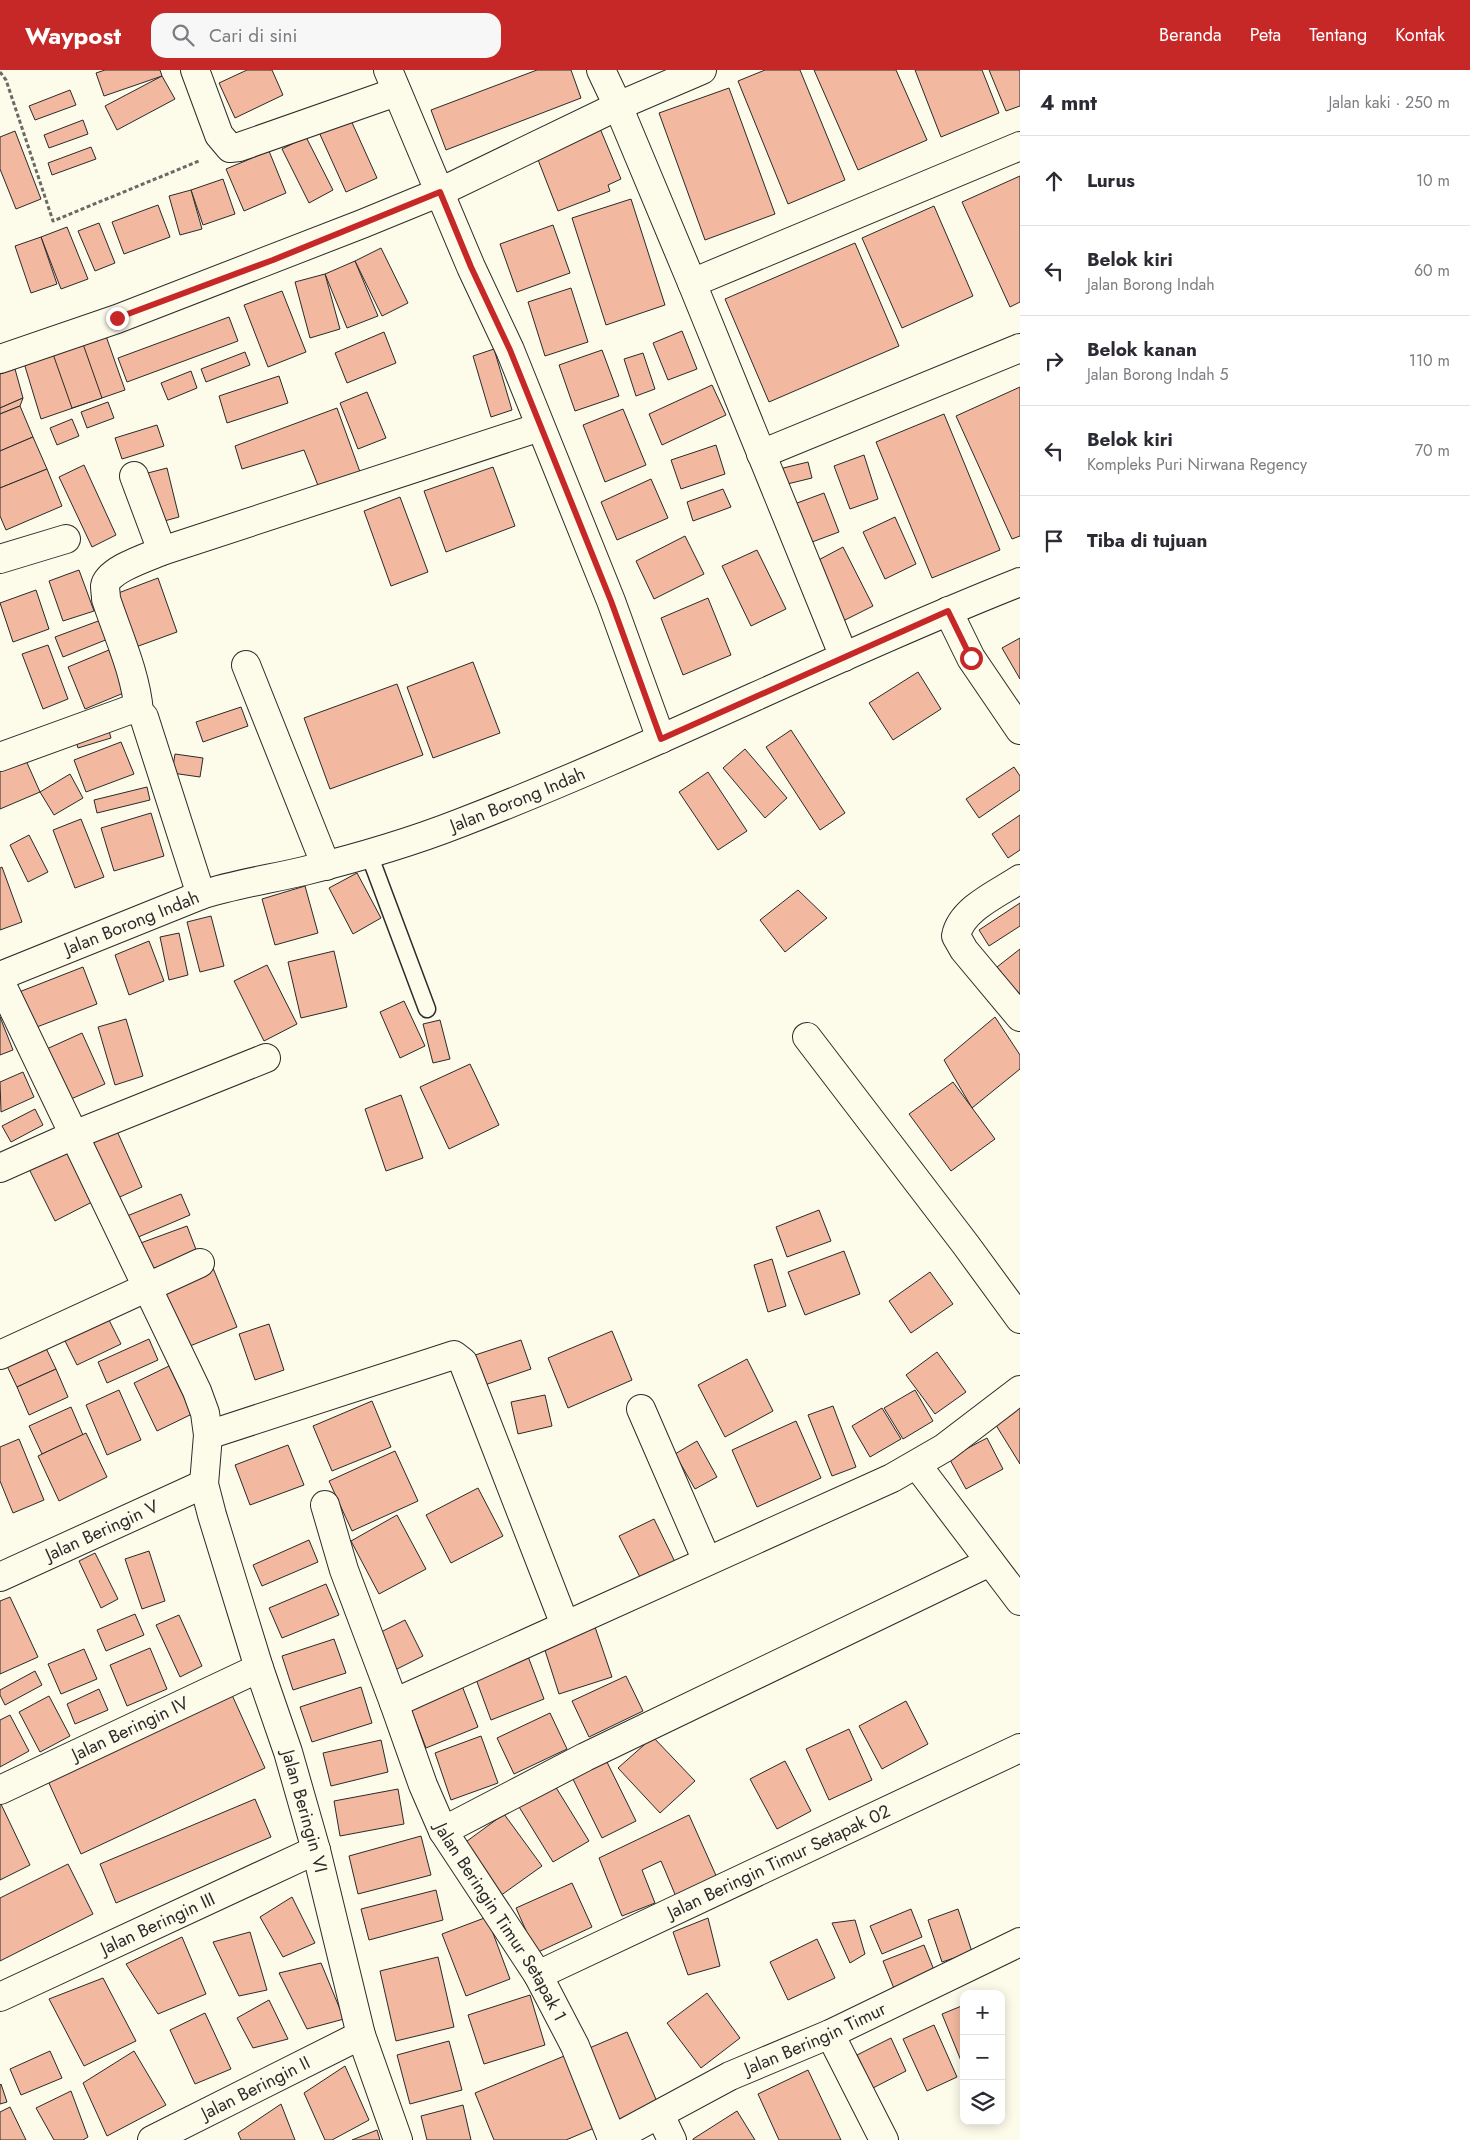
<!DOCTYPE html>
<html lang="id">
<meta charset="utf-8">
<style>
body{margin:0;font-family:Jost,sans-serif;background:#f7f7f7;color:#2b2b33}
.controls{position:absolute;right:15px;bottom:15px;display:grid;overflow:hidden;border-radius:10px;box-shadow:0 2px 12px #0003}
.controls button{width:45px;height:45px;display:grid;place-items:center;padding:0;border:0;border-bottom:1px solid #e1e1e2;background:#fff;color:#2b2b33;font:25px sans-serif}
.stop{position:absolute;width:15px;height:15px;margin:-11px;border:4px solid #c62828;border-radius:50%;background:#fff}
.stop.end{background:#c62828;border-color:#fff;box-shadow:0 1px 5px #0008}
.list{margin:0;padding:0;list-style:none}
h2{display:flex;justify-content:space-between;align-items:center;height:65px;margin:0;padding:0 20px;font-size:21px}
h2 small{font-size:16px;font-weight:400;color:#7c7c81}
.list li{display:grid;grid-template-columns:32px 1fr auto;gap:15px;align-items:center;box-sizing:border-box;height:90px;padding:0 20px;border-top:1px solid #e1e1e2}
.list b{display:block;font-size:19px;white-space:nowrap}
.list p{margin:0;font-size:16px;white-space:nowrap;color:#7c7c81}
.list em{font-size:16px;font-style:normal;color:#7c7c81}
.icon{flex:none;width:28px;height:28px;fill:none;stroke:currentColor;stroke-width:2;stroke-linecap:round;stroke-linejoin:round}
.map{position:relative;flex:none;width:1020px;height:2070px;overflow:hidden}
header{display:flex;align-items:center;gap:30px;box-sizing:border-box;height:70px;padding:0 25px;background:#c62828;color:#fff}
header strong{font-size:24px}
nav{display:flex;gap:28px;margin-inline-start:auto;font-size:18px}
.search{width:350px;height:45px;background:#f7f7f7;display:flex;align-items:center;gap:12px;box-sizing:border-box;padding:0 18px;border-radius:15px;color:#7c7c81;font-size:19px}
main{display:flex}
aside{flex:1;background:#fff}
.map>svg:first-child{display:block}
.building{fill:#f2b8a0;stroke:#2b2b2b}
.lines{fill:none;stroke-linecap:round;stroke-linejoin:round}
.lane-casing{stroke:#2b2b2b;stroke-width:19}
.street-casing{stroke:#2b2b2b;stroke-width:30}
.path{stroke:#6a6964;stroke-width:3;stroke-dasharray:4 2.5;stroke-linecap:butt}
.lane{stroke:#fdfbea;stroke-width:16}
.street{stroke:#fdfbea;stroke-width:28}
.route{stroke:#c62828;stroke-width:6}
.labels{text-anchor:middle;dominant-baseline:central;stroke-width:4;stroke-linejoin:round;paint-order:stroke}
.street-label{font-size:18px;fill:#2b2b2b;stroke:#fdfbea}
</style>
<header>
<strong>Waypost</strong>
<div class="search"><svg class="icon" aria-label="search" viewBox="0 0 24 24"><circle cx="10" cy="10" r="6"/><path d="M15 15l6 6"/></svg>Cari di sini</div>
<nav><a>Beranda</a><a>Peta</a><a>Tentang</a><a>Kontak</a></nav>
</header>
<main>
<div class="map">
<svg width="1020" height="2070" viewBox="0 0 1020 2070">
<rect width="100%" height="100%" fill="#fdfbea"/>
<!-- building -->
<g class="building">
<path d="M105 0H160L162 6 104 26 96 3Z"/>
<path d="M247 0H272L283 25 235 48 219 13Z"/>
<path d="M537 0H571L581 28 446 80 431 40Z"/>
<path d="M765 0H800L845 110 788 134 738 11Z"/>
<path d="M814 0H896L927 70 858 100Z"/>
<path d="M915 0H982L999 43 941 67Z"/>
<path d="M989 0H1020V36L1006 41Z"/>
<path d="M162 6 175 29 117 60 105 36Z"/>
<path d="M729 18 775 144 705 170 659 43Z"/>
<path d="M70 20 76 35 35 50 29 36Z"/>
<path d="M349 46 377 108 346 122 318 60Z"/>
<path d="M83 50 88 64 49 78 44 65Z"/>
<path d="M599 56 621 109 608 115 610 121 558 141 535 82Z"/>
<path d="M15 61 41 129 16 139 0 99V67Z"/>
<path d="M306 67 333 120 309 133 282 79Z"/>
<path d="M91 77 96 89 52 105 48 93Z"/>
<path d="M269 81 286 123 244 141 226 99Z"/>
<path d="M1020 106V232L1010 237 962 132Z"/>
<path d="M223 109 235 144 203 155 191 120Z"/>
<path d="M191 120 202 159 180 165 169 126Z"/>
<path d="M631 129 665 235 606 255 572 148Z"/>
<path d="M158 135 170 167 124 184 112 152Z"/>
<path d="M934 136 973 226 902 258 862 168Z"/>
<path d="M99 153 115 193 95 201 78 161Z"/>
<path d="M553 155 570 203 517 222 500 174Z"/>
<path d="M67 157 88 209 61 219 41 167Z"/>
<path d="M41 167 57 214 31 223 15 176Z"/>
<path d="M855 173 899 276 769 332 725 229Z"/>
<path d="M381 178 408 233 382 246 355 191Z"/>
<path d="M355 191 378 246 347 258 325 204Z"/>
<path d="M325 204 340 259 310 268 295 212Z"/>
<path d="M571 218 588 272 545 286 528 232Z"/>
<path d="M282 221 306 282 268 297 244 235Z"/>
<path d="M229 247 238 271 127 312 118 288Z"/>
<path d="M682 261 697 299 668 310 653 273Z"/>
<path d="M384 262 396 293 347 313 335 283Z"/>
<path d="M106 266 125 320 41 349 24 293Z"/>
<path d="M83 274 102 328 72 338 53 284Z"/>
<path d="M494 279 512 340 491 347 473 286Z"/>
<path d="M602 280 619 326 575 341 559 295Z"/>
<path d="M245 282 250 295 206 312 201 299Z"/>
<path d="M643 283 655 319 636 326 624 289Z"/>
<path d="M15 299 23 328 0 338V304Z"/>
<path d="M191 301 197 318 168 330 161 313Z"/>
<path d="M279 306 288 333 227 353 219 326Z"/>
<path d="M712 315 726 345 662 375 649 344Z"/>
<path d="M1020 317V466L1012 469 956 346Z"/>
<path d="M367 322 386 368 358 379 340 333Z"/>
<path d="M23 328 20 336 0 344V338Z"/>
<path d="M108 332 114 348 87 358 81 342Z"/>
<path d="M20 336 33 367 0 381V344Z"/>
<path d="M337 338 360 402 319 418 304 380 242 399 235 376Z"/>
<path d="M623 339 646 395 605 412 583 355Z"/>
<path d="M944 344 1000 480 932 508 876 372Z"/>
<path d="M72 349 79 366 57 375 50 358Z"/>
<path d="M157 355 164 376 122 389 115 368Z"/>
<path d="M33 367 47 399 0 418V381Z"/>
<path d="M716 375 725 404 681 419 671 390Z"/>
<path d="M864 385 878 429 850 439 834 396Z"/>
<path d="M808 392 812 408 779 416 775 400Z"/>
<path d="M84 395 116 465 92 477 59 407Z"/>
<path d="M493 397 515 456 446 482 424 421Z"/>
<path d="M167 398 179 447 157 453 144 404Z"/>
<path d="M47 399 62 436 6 460 0 446V418Z"/>
<path d="M651 409 668 448 617 470 601 432Z"/>
<path d="M723 419 731 437 693 451 687 432Z"/>
<path d="M824 423 839 462 804 475 789 436Z"/>
<path d="M400 427 428 502 391 516 364 441Z"/>
<path d="M895 447 916 494 885 509 863 462Z"/>
<path d="M685 466 704 504 654 529 636 491Z"/>
<path d="M843 477 873 536 841 552 811 494Z"/>
<path d="M757 480 786 539 751 556 722 496Z"/>
<path d="M79 500 94 541 63 551 49 511Z"/>
<path d="M158 508 177 562 133 578 113 525Z"/>
<path d="M36 520 49 559 13 572 0 533Z"/>
<path d="M708 528 731 585 683 605 661 548Z"/>
<path d="M101 550 108 569 63 587 55 567Z"/>
<path d="M1020 568V609L1002 578Z"/>
<path d="M48 575 68 629 43 639 22 584Z"/>
<path d="M109 580 126 622 85 639 68 597Z"/>
<path d="M473 592 500 663 433 688 407 617Z"/>
<path d="M918 602 941 639 893 670 869 633Z"/>
<path d="M397 614 423 685 330 719 304 648Z"/>
<path d="M241 637 248 656 203 672 196 652Z"/>
<path d="M107 654 111 668 78 678 74 665Z"/>
<path d="M791 660 845 743 820 760 766 677Z"/>
<path d="M121 672 134 704 86 722 74 690Z"/>
<path d="M745 679 787 728 765 748 723 698Z"/>
<path d="M175 684 203 688 200 707 172 703Z"/>
<path d="M24 686 40 722 0 739V697Z"/>
<path d="M1014 697 1020 706V720L979 748 966 729Z"/>
<path d="M708 702 747 761 718 780 679 722Z"/>
<path d="M70 704 83 728 54 745 40 722Z"/>
<path d="M147 717 150 730 97 743 94 730Z"/>
<path d="M151 743 164 786 114 801 101 758Z"/>
<path d="M1020 745V780L1008 788 992 764Z"/>
<path d="M81 749 104 807 75 818 53 760Z"/>
<path d="M29 765 48 802 28 812 10 775Z"/>
<path d="M2 797 22 852 0 860V798Z"/>
<path d="M357 803 381 848 353 864 329 818Z"/>
<path d="M305 816 318 863 275 875 262 829Z"/>
<path d="M798 820 827 848 785 882 760 850Z"/>
<path d="M1020 833V856L989 876 979 860Z"/>
<path d="M211 846 224 896 200 902 187 852Z"/>
<path d="M179 863 188 905 169 910 160 867Z"/>
<path d="M149 871 164 911 129 925 115 885Z"/>
<path d="M1020 879V926L997 897Z"/>
<path d="M334 881 347 937 301 948 288 892Z"/>
<path d="M267 895 297 954 264 971 234 911Z"/>
<path d="M83 897 97 934 29 960 14 924Z"/>
<path d="M404 931 425 976 400 988 380 942Z"/>
<path d="M0 947 13 980 0 985Z"/>
<path d="M995 947 1020 985V999L972 1038 944 990Z"/>
<path d="M126 949 143 1006 115 1015 98 957Z"/>
<path d="M440 950 450 989 433 993 423 954Z"/>
<path d="M82 963 105 1014 62 1033 40 982Z"/>
<path d="M470 994 499 1055 449 1079 420 1017Z"/>
<path d="M23 1002 34 1027 1 1042 0 1012Z"/>
<path d="M953 1012 995 1069 951 1101 909 1044Z"/>
<path d="M401 1025 423 1088 386 1101 365 1039Z"/>
<path d="M35 1039 43 1055 11 1072 2 1056Z"/>
<path d="M117 1061 142 1117 113 1130 88 1073Z"/>
<path d="M64 1073 94 1131 55 1151 26 1093Z"/>
<path d="M181 1124 190 1145 136 1168 127 1146Z"/>
<path d="M819 1140 831 1171 787 1187 776 1157Z"/>
<path d="M187 1156 197 1182 147 1201 138 1174Z"/>
<path d="M844 1181 860 1224 805 1245 788 1202Z"/>
<path d="M772 1189 786 1236 768 1242 754 1195Z"/>
<path d="M213 1198 237 1257 185 1278 161 1219Z"/>
<path d="M930 1202 953 1234 911 1263 889 1231Z"/>
<path d="M105 1242 121 1274 77 1295 61 1263Z"/>
<path d="M269 1254 284 1300 255 1310 239 1264Z"/>
<path d="M612 1261 632 1310 568 1338 548 1288Z"/>
<path d="M149 1269 158 1290 107 1313 98 1292Z"/>
<path d="M521 1270 531 1299 476 1318 466 1288Z"/>
<path d="M45 1276 56 1299 17 1317 6 1294Z"/>
<path d="M937 1282 966 1322 935 1344 906 1305Z"/>
<path d="M747 1289 773 1341 725 1367 698 1315Z"/>
<path d="M169 1296 192 1344 157 1361 134 1313Z"/>
<path d="M56 1299 68 1327 29 1345 17 1317Z"/>
<path d="M119 1320 141 1370 107 1385 86 1335Z"/>
<path d="M915 1320 933 1351 903 1369 884 1338Z"/>
<path d="M545 1325 552 1356 518 1364 511 1332Z"/>
<path d="M372 1331 391 1377 332 1401 313 1356Z"/>
<path d="M1020 1335V1394L994 1352Z"/>
<path d="M833 1336 856 1397 832 1406 808 1345Z"/>
<path d="M71 1337 83 1365 42 1384 29 1356Z"/>
<path d="M882 1338 901 1369 870 1387 852 1356Z"/>
<path d="M796 1351 821 1408 757 1437 732 1380Z"/>
<path d="M86 1363 107 1407 59 1431 38 1386Z"/>
<path d="M987 1368 1003 1399 966 1419 949 1388Z"/>
<path d="M19 1369 44 1430 13 1443 0 1411V1377Z"/>
<path d="M697 1371 717 1407 695 1419 675 1384Z"/>
<path d="M288 1375 304 1415 250 1435 235 1395Z"/>
<path d="M395 1381 418 1431 352 1461 329 1411Z"/>
<path d="M478 1418 503 1466 451 1493 426 1445Z"/>
<path d="M397 1445 426 1499 379 1524 351 1471Z"/>
<path d="M654 1449 676 1494 642 1511 619 1466Z"/>
<path d="M309 1470 318 1492 262 1516 253 1495Z"/>
<path d="M149 1481 165 1531 142 1539 125 1489Z"/>
<path d="M95 1483 118 1529 101 1538 79 1491Z"/>
<path d="M326 1514 339 1545 282 1568 269 1538Z"/>
<path d="M10 1527 38 1587 0 1604V1531Z"/>
<path d="M135 1544 144 1565 106 1581 97 1560Z"/>
<path d="M179 1545 202 1596 180 1607 156 1555Z"/>
<path d="M405 1550 423 1586 395 1600 377 1564Z"/>
<path d="M594 1554 612 1607 559 1624 542 1571Z"/>
<path d="M334 1569 346 1603 293 1620 282 1586Z"/>
<path d="M150 1578 167 1619 127 1636 110 1595Z"/>
<path d="M84 1579 97 1609 61 1624 48 1594Z"/>
<path d="M526 1581 544 1629 491 1650 473 1601Z"/>
<path d="M35 1601 42 1615 5 1635 0 1625V1620Z"/>
<path d="M626 1606 643 1641 589 1667 572 1631Z"/>
<path d="M459 1608 478 1657 426 1678 407 1629Z"/>
<path d="M361 1617 372 1653 312 1672 300 1637Z"/>
<path d="M99 1619 108 1640 75 1654 67 1634Z"/>
<path d="M232 1625 265 1698 81 1784 48 1711Z"/>
<path d="M49 1626 70 1666 40 1682 19 1642Z"/>
<path d="M906 1631 928 1674 882 1699 859 1656Z"/>
<path d="M550 1643 567 1679 514 1704 497 1668Z"/>
<path d="M10 1645 29 1681 0 1697V1650Z"/>
<path d="M849 1659 872 1710 829 1730 806 1679Z"/>
<path d="M481 1666 498 1713 451 1730 435 1683Z"/>
<path d="M653 1667 695 1711 660 1743 618 1698Z"/>
<path d="M381 1670 388 1702 331 1716 323 1683Z"/>
<path d="M605 1688 636 1751 602 1768 571 1705Z"/>
<path d="M785 1691 811 1741 777 1759 750 1709Z"/>
<path d="M552 1711 589 1771 553 1792 516 1732Z"/>
<path d="M398 1719 404 1754 340 1766 334 1731Z"/>
<path d="M255 1729 271 1767 116 1833 100 1794Z"/>
<path d="M0 1732 30 1795 0 1810Z"/>
<path d="M504 1744 542 1796 500 1826 463 1774Z"/>
<path d="M689 1745 718 1810 677 1829 661 1791 642 1800 655 1833 622 1846 599 1788Z"/>
<path d="M421 1766 431 1805 358 1824 349 1786Z"/>
<path d="M68 1794 93 1844 0 1891V1828Z"/>
<path d="M572 1813 592 1857 536 1883 516 1838Z"/>
<path d="M436 1820 443 1850 369 1870 361 1839Z"/>
<path d="M292 1827 315 1873 283 1887 260 1847Z"/>
<path d="M911 1839 922 1867 882 1884 870 1856Z"/>
<path d="M958 1839 972 1882 942 1892 928 1850Z"/>
<path d="M487 1847 510 1909 466 1926 442 1864Z"/>
<path d="M708 1848 720 1896 688 1905 673 1862Z"/>
<path d="M855 1850 865 1884 850 1893 832 1853Z"/>
<path d="M250 1862 267 1920 239 1926 213 1872Z"/>
<path d="M182 1867 206 1924 158 1944 126 1894Z"/>
<path d="M817 1869 835 1908 788 1930 770 1892Z"/>
<path d="M924 1875 938 1910 897 1926 883 1891Z"/>
<path d="M438 1887 454 1957 396 1971 380 1901Z"/>
<path d="M321 1893 344 1949 307 1959 279 1903Z"/>
<path d="M103 1908 136 1971 84 1996 49 1929Z"/>
<path d="M707 1923 740 1968 701 1998 667 1953Z"/>
<path d="M530 1925 545 1975 484 1994 468 1945Z"/>
<path d="M269 1930 288 1969 253 1978 237 1948Z"/>
<path d="M964 1935V1998L942 1944Z"/>
<path d="M205 1943 231 1999 195 2014 170 1960Z"/>
<path d="M934 1955 957 2007 927 2021 903 1969Z"/>
<path d="M627 1962 658 2034 611 2055 580 1982Z"/>
<path d="M891 1968 906 2001 873 2018 857 1985Z"/>
<path d="M449 1971 462 2020 410 2034 397 1985Z"/>
<path d="M50 1981 62 2008 21 2025 10 1999Z"/>
<path d="M134 1981 166 2035 107 2066 83 2013Z"/>
<path d="M569 1984 599 2056 566 2070H494L475 2023Z"/>
<path d="M345 1996 369 2050 332 2070H325L304 2023Z"/>
<path d="M808 2000 841 2070H779L758 2024Z"/>
<path d="M1 2014 7 2032 0 2034V2015Z"/>
<path d="M71 2021 88 2067 83 2070H54L36 2038Z"/>
<path d="M281 2034 295 2070H241L238 2063Z"/>
<path d="M463 2035 471 2070H427L421 2046Z"/>
<path d="M10 2037 26 2070H0V2042Z"/>
<path d="M737 2041 755 2070H693V2069Z"/>
<path d="M377 2060 380 2070H352Z"/>
</g>
<g class="lines">
<defs>
<path id="lane" d="M369 784 427 939"/>
<g id="street">
<path d="M195 0 219 65 230 78 239 77 396 22"/>
<path d="M388 0 471 197 510 280 611 531 661 669"/>
<path d="M601 0 618 36 692 213 844 587"/>
<path d="M692 213 1020 76"/>
<path d="M0 289 117 249 362 154 440 122 618 36 702 0"/>
<path d="M761 384 1020 278"/>
<path d="M134 406 162 481"/>
<path d="M0 489 66 469"/>
<path d="M948 541 971 588 1020 660"/>
<path d="M246 595 326 796"/>
<path d="M139 642C136 604 118 565 106 529 106 525 105 520 105 516 107 500 148 487 162 481L540 357"/>
<path d="M0 687 132 639 139 642 144 647 201 825"/>
<path d="M1020 809C999 823 961 839 956 866L964 880 1020 947"/>
<path id="s1" d="M0 906 201 825C235 814 270 809 304 801 357 788 409 773 460 753 650 680 831 587 1020 512"/>
<path id="s2" d="M0 911 197 1321 205 1343 208 1365 204 1414 212 1445 259 1598 288 1682 316 1780 361 1965 398 2070"/>
<path d="M807 967 966 1175 1020 1249"/>
<path d="M0 1098 74 1065 266 988"/>
<path d="M0 1285 200 1193"/>
<path d="M641 1339 707 1491"/>
<path d="M208 1365 454 1285 463 1292 565 1555"/>
<path d="M917 1395 1020 1531"/>
<path d="M325 1435 344 1500 394 1633 892 1408 944 1378 1020 1320"/>
<path id="s3" d="M0 1507 204 1414"/>
<path id="s4" d="M394 1633 423 1715 443 1761 538 1905 575 1976 612 2069"/>
<path id="s5" d="M0 1720 259 1598"/>
<path d="M443 1761 585 1687 990 1492"/>
<path id="s6" d="M538 1905 1020 1678"/>
<path id="s7" d="M0 1927 316 1780"/>
<path d="M830 1964 884 2070"/>
<path d="M660 2045 672 2070"/>
<path id="s8" d="M152 2070 361 1965"/>
<path id="s9" d="M611 2070 730 2006 830 1964 1020 1872"/>
</g>
</defs>
<!-- lane casing -->
<use href="#lane" class="lane-casing"/>
<!-- street casing -->
<use href="#street" class="street-casing"/>
<!-- path -->
<path class="path" d="M0 2 6 10 53 151 199 91"/>
<!-- lane -->
<use href="#lane" class="lane"/>
<!-- street -->
<use href="#street" class="street"/>
</g>
<g class="lines">
<!-- route -->
<path class="route" d="M117 248 273 190 440 122 471 197 510 280 611 531 661 669 948 541 971 588"/>
</g>
<g class="labels">
<!-- street labels -->
<g class="street-label">
<text stroke="none"><textPath href="#s1" startOffset="548">Jalan Borong Indah</textPath></text>
<text stroke="none"><textPath href="#s1" startOffset="142">Jalan Borong Indah</textPath></text>
<text stroke="none"><textPath href="#s3" startOffset="112">Jalan Beringin V</textPath></text>
<text stroke="none"><textPath href="#s5" startOffset="144">Jalan Beringin IV</textPath></text>
<text stroke="none"><textPath href="#s2" startOffset="892">Jalan Beringin VI</textPath></text>
<text stroke="none"><textPath href="#s6" startOffset="266">Jalan Beringin Timur Setapak 02</textPath></text>
<text stroke="none"><textPath href="#s4" startOffset="245">Jalan Beringin Timur Setapak 1</textPath></text>
<text stroke="none"><textPath href="#s7" startOffset="174">Jalan Beringin III</textPath></text>
<text stroke="none"><textPath href="#s9" startOffset="228">Jalan Beringin Timur</textPath></text>
<text stroke="none"><textPath href="#s8" startOffset="116">Jalan Beringin II</textPath></text>
</g>
</g>
</svg>
<div class="controls">
<button>+</button>
<button>−</button>
<button><svg class="icon" aria-label="layers" viewBox="0 0 24 24"><path d="M12 4l9 5-9 5-9-5zM3 14l9 5 9-5"/></svg></button>
</div>
<div class="stop" style="left:971px;top:588px"></div>
<div class="stop end" style="left:117px;top:248px"></div>
</div>
<aside>
<h2>4 mnt<small>Jalan kaki · 250 m</small></h2>
<ul class="list">
<li><svg class="icon" aria-label="ahead" viewBox="0 0 24 24"><path d="M12 20V5M6 11l6-6 6 6"/></svg><div><b>Lurus</b></div><em>10 m</em></li>
<li><svg class="icon" aria-label="left" viewBox="0 0 24 24"><path d="M17 20v-9H6M10 6l-5 5 5 5"/></svg><div><b>Belok kiri</b><p>Jalan Borong Indah</p></div><em>60 m</em></li>
<li><svg class="icon" aria-label="right" viewBox="0 0 24 24"><path d="M7 20v-9h11M14 6l5 5-5 5"/></svg><div><b>Belok kanan</b><p>Jalan Borong Indah 5</p></div><em>110 m</em></li>
<li><svg class="icon" aria-label="left" viewBox="0 0 24 24"><path d="M17 20v-9H6M10 6l-5 5 5 5"/></svg><div><b>Belok kiri</b><p>Kompleks Puri Nirwana Regency</p></div><em>70 m</em></li>
<li><svg class="icon" aria-label="arrive" viewBox="0 0 24 24"><path d="M6 21V4h12l-3 4 3 4H6"/></svg><div><b>Tiba di tujuan</b></div></li>
</ul>
</aside>
</main>
